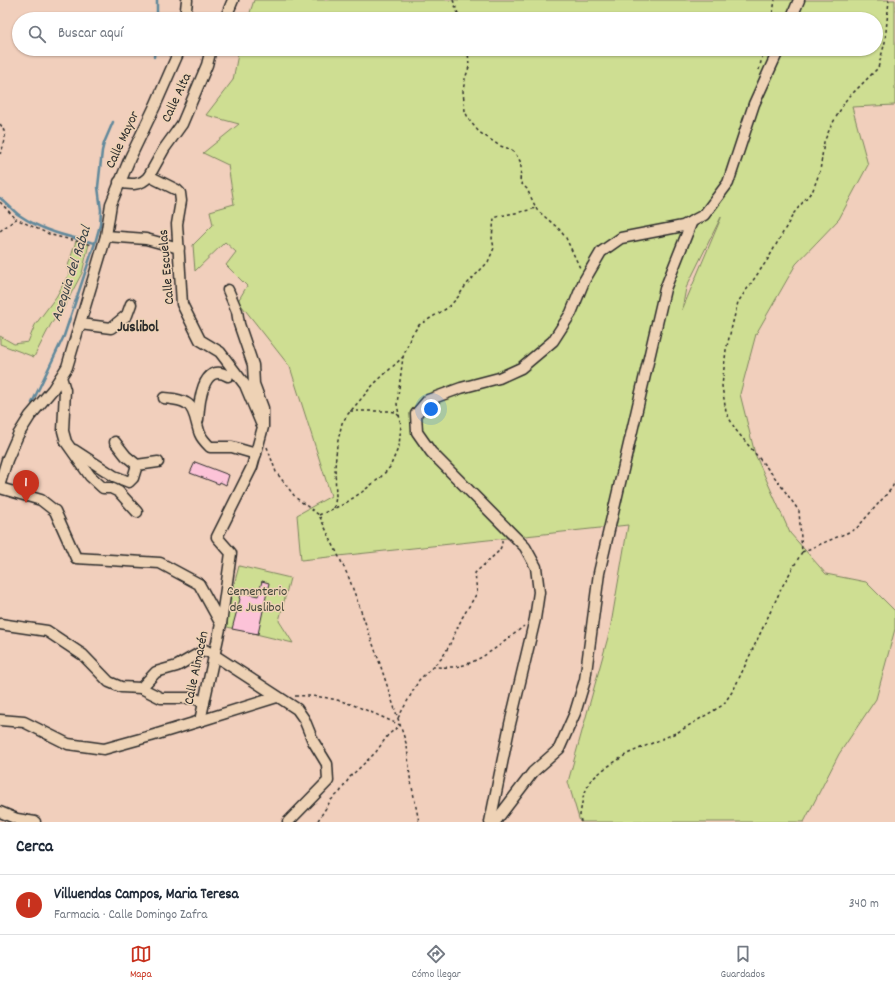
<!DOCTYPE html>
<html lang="es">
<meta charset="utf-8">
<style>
body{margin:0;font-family:Dekko,sans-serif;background:#f2f2f3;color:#1f2937}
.you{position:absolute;left:431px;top:409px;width:14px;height:14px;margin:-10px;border:3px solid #fff;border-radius:50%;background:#1a73e8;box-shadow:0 0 0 6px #1a73e833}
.badge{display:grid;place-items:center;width:26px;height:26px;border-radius:50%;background:#c8321e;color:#fff;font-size:13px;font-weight:700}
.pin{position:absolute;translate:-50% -33px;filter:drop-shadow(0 1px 2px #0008)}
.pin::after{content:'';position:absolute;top:21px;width:14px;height:12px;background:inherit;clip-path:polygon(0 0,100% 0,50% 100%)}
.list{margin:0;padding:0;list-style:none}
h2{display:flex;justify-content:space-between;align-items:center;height:52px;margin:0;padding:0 16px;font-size:17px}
h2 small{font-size:13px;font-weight:400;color:#747a83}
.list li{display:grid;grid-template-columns:26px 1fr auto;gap:12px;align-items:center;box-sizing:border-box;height:60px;padding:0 16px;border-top:1px solid #e0e1e3}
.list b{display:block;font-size:15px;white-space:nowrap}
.list p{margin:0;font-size:13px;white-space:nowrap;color:#747a83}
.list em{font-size:13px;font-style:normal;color:#747a83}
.icon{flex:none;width:22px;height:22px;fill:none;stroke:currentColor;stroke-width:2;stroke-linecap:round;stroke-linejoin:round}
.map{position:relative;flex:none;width:895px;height:822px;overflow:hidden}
.search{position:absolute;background:#fff;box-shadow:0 1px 3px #0004;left:12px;right:12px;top:12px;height:44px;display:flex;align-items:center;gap:10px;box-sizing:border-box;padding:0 14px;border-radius:22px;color:#747a83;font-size:15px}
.sheet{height:112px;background:#fff}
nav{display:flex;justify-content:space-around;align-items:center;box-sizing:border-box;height:56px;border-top:1px solid #e0e1e3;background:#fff;font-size:11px;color:#747a83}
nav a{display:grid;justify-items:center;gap:2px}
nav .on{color:#c8321e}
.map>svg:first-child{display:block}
.green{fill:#cede92;stroke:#7c845e;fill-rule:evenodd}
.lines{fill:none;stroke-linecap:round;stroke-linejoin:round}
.stream{stroke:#60889b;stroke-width:2.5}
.building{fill:#fcc3d8;stroke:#2b2b2b}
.minor-casing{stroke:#2b2b2b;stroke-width:13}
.path{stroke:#2b2b2b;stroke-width:1.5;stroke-dasharray:3 3;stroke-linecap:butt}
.minor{stroke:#eed2b5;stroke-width:10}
.labels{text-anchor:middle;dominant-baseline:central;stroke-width:3;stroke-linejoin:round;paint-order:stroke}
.street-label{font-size:14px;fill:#2b2b2b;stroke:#eed2b5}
.park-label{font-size:14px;fill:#43463a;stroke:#eed2b5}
.water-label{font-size:15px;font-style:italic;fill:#384247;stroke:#eed2b5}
.neighbourhood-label{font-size:15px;font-weight:bold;fill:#2b2b2b;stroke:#eed2b5}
</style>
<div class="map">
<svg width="895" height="822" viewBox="0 0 895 822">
<rect width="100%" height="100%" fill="#f1cfbc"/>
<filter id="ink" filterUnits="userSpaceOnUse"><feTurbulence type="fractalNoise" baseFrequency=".025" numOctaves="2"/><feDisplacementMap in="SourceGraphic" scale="8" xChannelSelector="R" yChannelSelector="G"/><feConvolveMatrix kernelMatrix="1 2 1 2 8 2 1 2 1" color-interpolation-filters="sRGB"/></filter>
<g filter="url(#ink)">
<!-- green -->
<g class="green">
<path d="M254 0H895V105L852 107 868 165 839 219 796 264 756 334 740 394 755 454 790 533 826 574 866 582 895 611V629L876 699 839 754 804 822H580L568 782 610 630 628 525 301 560 297 515 331 496 290 367 238 301 247 286 226 265 236 252 225 242 195 271 193 245 213 225 210 211 234 204 228 165 203 153 239 124 206 115 233 80 239 49H876V19H248ZM721 217V218L682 310 686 288Z"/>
<path d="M76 241 89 244 82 273 63 309 51 324 34 357 0 344V336L14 344 28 342 35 325 56 297 73 267 67 269Z"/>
<path d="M239 566 290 578 279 621 293 643 223 626Z"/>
</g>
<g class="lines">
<!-- stream -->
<g class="stream">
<path d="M157 19V0"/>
<path d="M154 57 155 49"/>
<path d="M0 198C7 203 12 210 19 215 42 231 69 237 95 243"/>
<path d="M32 403 64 336 95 243 100 225 101 210 98 187 102 151 104 143 113 122"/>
</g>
</g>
<!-- building -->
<g class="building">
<path d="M192 12 210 16V19H192Z"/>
<path d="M195 462 229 475 226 485 220 482 219 484 190 473Z"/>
<path d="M262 581 269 583 258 634 232 629 240 599 239 598 241 592 258 596Z"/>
</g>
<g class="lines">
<defs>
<g id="minor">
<path d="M185 19 187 0"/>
<path d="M225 19 233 0"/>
<path d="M791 19 799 0"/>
<path d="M149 176 164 149 182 124 207 65 211 49"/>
<path d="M119 182C130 185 141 186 149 176L177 190 180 193 181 201 177 224 182 304 200 340 220 352 245 385 261 423"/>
<path d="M106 236 146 239 179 248"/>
<path d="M80 324 111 328 127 315 131 304"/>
<path d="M61 377 65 390 63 431 66 442 90 476 103 488H111L119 492 137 512"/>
<path d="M164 398C171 399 179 399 186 403 196 408 196 425 200 434 202 439 206 443 210 447H232L256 454"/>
<path d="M198 420C199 404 202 361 228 376"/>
<path d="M115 442 126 456 137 465 158 462"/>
<path d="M74 450 114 476 129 482 133 478 137 465"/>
<path d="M0 483 7 460 18 435 30 416 53 389 67 367 106 236 111 204 130 158 155 106 180 49"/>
<path d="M0 488 41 500 55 511 76 558 160 563 199 584 221 624"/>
<path d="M0 624 47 631 83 655 109 682 121 687 141 688 161 698H194L204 703"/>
<path d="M141 688 156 672 177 666 205 650 214 655 297 709 304 719 313 741 327 764 328 781 288 822"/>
<path d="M0 720 24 722 68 744 104 749 151 736 200 721 221 624 231 553 217 537 252 467 263 427V408L254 384 253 365 239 324 237 311 228 290"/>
<path d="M200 721 277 697"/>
<path d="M0 812 17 819 35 822"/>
<path d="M490 822 510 724 535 619 539 592 536 567 525 547 431 452 417 432 416 414 428 400 461 388 499 378 521 368 540 352 553 341 571 313 584 281 601 252 621 238 683 226 704 215 728 183 754 104 779 49"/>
<path d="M495 822 533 772 559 749 575 713 585 680 599 573 665 289 692 221"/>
</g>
</defs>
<!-- minor casing -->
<use href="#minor" class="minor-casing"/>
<!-- path -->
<g class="path">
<path d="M453 0 460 19"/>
<path d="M772 19 775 0"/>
<path d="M468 49 469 67 465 79 463 91 465 111 469 120 479 132 500 146 507 148 515 153 520 161 521 167 520 182 527 189 537 210 559 229 566 238 580 268"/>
<path d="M759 70 764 49"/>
<path d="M0 124C8 134 5 143 0 154"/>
<path d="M0 202 16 219"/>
<path d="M0 231 16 219 51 235 93 245"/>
<path d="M350 411H389L395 412 399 416"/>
<path d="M267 447 276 472 296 498 319 515 349 578 378 658 407 746 410 777 419 822"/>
<path d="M334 508 336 497 335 467 337 445 342 423 348 414 374 384 403 357"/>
<path d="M319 515 344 504 362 492 380 478 390 467 399 446 401 425 397 404 403 357 411 336 419 325 449 307 458 297 466 285 488 262 494 248 492 238 494 218C508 213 522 213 535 208"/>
<path d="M802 552 856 529 892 488 895 481"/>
<path d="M432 667C442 667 454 668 464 665 484 659 508 639 524 626"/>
<path d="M295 696C337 694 363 709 400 725L388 735 376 752 350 777 340 792 331 800 317 822"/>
<path d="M398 718 419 680 442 658 449 646 462 618 477 593 475 573 499 551 502 545V538"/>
<path d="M581 822 580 815 583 797 590 781 604 769 627 754 678 732 723 705 734 689 783 585 802 552 799 511 777 480 735 429 726 412 722 386 726 350 738 302 768 259 794 213 813 190 820 171 824 142 831 126 846 100 878 68 885 42 889 0"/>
</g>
<!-- minor -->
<use href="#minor" class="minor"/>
</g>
</g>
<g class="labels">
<!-- street labels -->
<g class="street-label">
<text transform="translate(177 98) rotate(-65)">Calle Alta</text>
<text transform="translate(123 140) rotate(-65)">Calle Mayor</text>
<text transform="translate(167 267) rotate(-95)">Calle Escuelas</text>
<text transform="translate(197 668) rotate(-78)">Calle Almacén</text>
</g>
<!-- park labels -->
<g class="park-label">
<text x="257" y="592">Cementerio<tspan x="257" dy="16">de Juslibol</tspan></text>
</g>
<!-- water labels -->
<g class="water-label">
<text transform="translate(72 274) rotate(-72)">Acequia del Rabal</text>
</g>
<!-- neighbourhood labels -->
<g class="neighbourhood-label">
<text x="138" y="328">Juslibol</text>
</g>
</g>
</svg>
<div class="you"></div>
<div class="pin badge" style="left:26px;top:503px">1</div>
<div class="search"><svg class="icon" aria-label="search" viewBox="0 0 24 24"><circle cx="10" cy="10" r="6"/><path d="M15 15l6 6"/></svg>Buscar aquí</div>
</div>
<section class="sheet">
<h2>Cerca<small></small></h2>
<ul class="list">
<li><span class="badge">1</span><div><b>Villuendas Campos, Maria Teresa</b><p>Farmacia · Calle Domingo Zafra</p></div><em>340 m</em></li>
</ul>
</section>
<nav>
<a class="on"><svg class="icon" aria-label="map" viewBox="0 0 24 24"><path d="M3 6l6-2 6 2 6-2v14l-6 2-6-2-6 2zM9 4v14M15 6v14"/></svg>Mapa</a>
<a><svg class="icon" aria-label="directions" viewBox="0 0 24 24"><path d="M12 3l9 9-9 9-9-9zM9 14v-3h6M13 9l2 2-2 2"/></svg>Cómo llegar</a>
<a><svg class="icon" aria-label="saved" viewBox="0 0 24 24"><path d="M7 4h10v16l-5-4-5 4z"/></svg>Guardados</a>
</nav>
